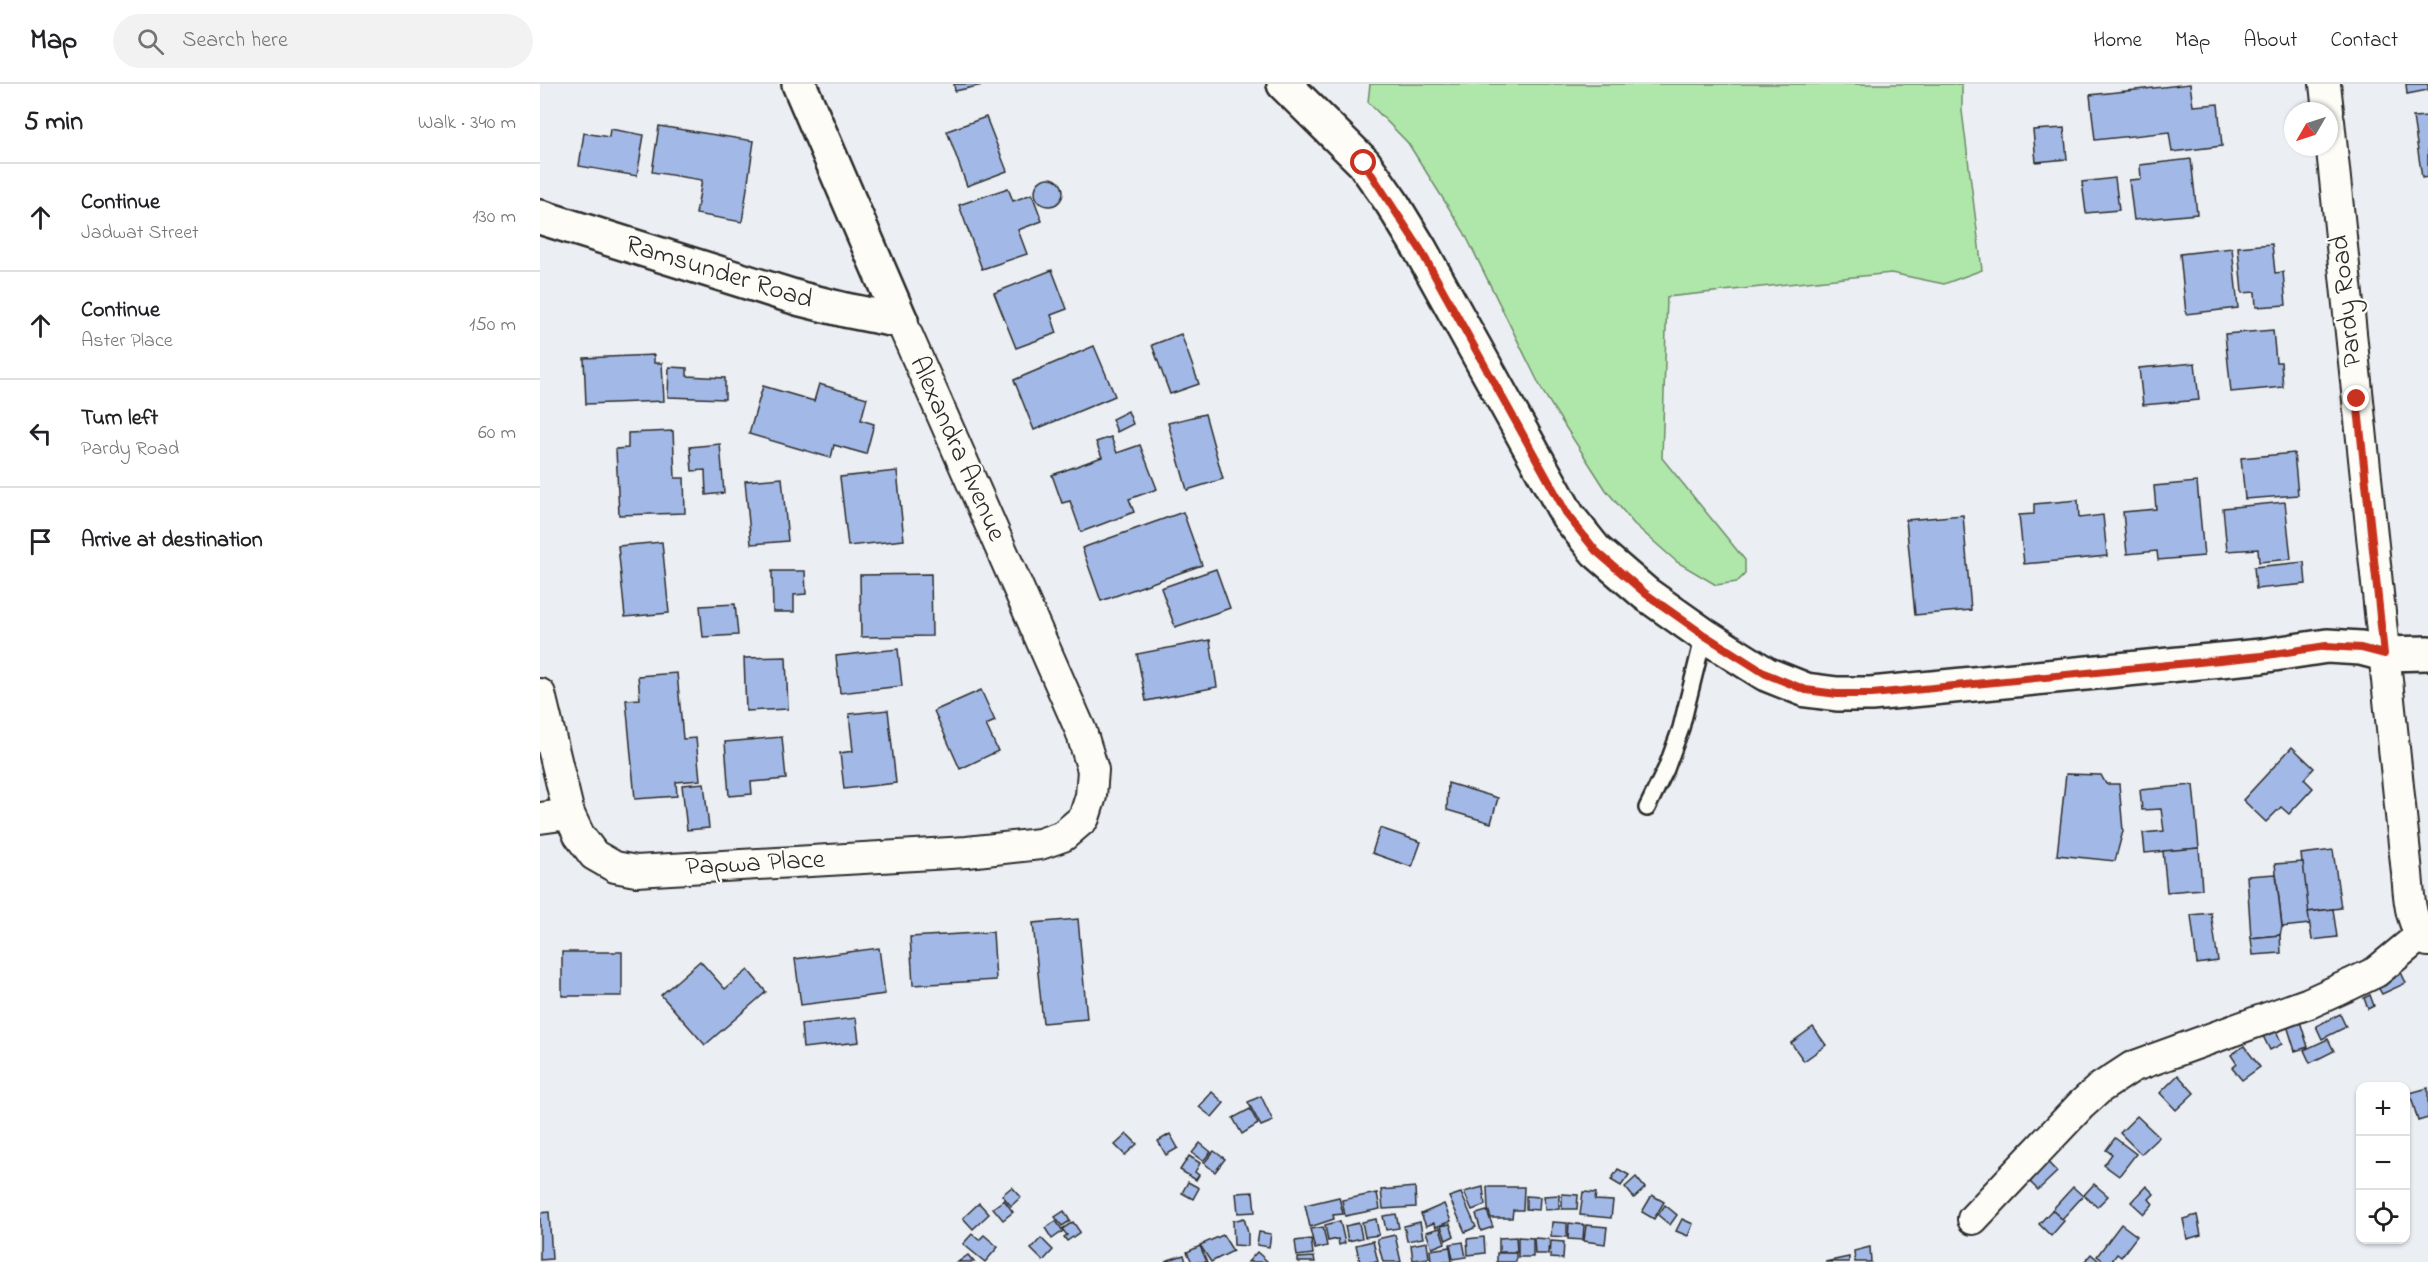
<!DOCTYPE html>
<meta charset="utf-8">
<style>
body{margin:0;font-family:"Indie Flower",sans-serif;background:#f2f2f2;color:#202124}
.controls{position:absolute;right:18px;bottom:18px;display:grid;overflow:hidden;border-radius:12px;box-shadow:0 2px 4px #0004}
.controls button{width:54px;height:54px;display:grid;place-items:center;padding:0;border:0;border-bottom:2px solid #e0e0e0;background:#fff;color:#202124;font:30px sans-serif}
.compass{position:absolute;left:1744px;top:18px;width:54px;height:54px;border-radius:50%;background:#fff;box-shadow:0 2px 4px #0004;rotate:231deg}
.stop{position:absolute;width:18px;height:18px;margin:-14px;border:4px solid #c8321e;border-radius:50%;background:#fff}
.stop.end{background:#c8321e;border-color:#fff;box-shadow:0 2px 6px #0008}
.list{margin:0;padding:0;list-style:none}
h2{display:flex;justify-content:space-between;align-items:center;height:78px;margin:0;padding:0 24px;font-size:26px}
h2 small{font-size:20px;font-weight:400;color:#757577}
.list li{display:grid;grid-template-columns:39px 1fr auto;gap:18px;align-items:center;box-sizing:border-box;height:108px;padding:0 24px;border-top:2px solid #e0e0e0}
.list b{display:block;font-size:22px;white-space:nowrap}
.list p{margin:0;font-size:20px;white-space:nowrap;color:#757577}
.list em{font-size:20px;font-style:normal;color:#757577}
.icon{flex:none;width:33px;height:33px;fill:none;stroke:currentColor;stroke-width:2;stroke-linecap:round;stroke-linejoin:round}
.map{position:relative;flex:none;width:1888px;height:1178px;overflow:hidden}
header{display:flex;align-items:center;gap:36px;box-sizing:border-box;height:84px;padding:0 30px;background:#fff;border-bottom:2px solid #e0e0e0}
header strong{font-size:28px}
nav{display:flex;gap:33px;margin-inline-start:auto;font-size:21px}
.search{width:420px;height:54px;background:#f2f2f2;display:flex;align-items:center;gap:15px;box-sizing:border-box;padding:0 21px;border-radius:33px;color:#757577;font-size:22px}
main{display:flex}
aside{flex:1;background:#fff}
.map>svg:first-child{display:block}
.green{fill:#afe6a9;stroke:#6d886a;stroke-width:1.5}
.building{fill:#a2b9e7;stroke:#2b2b2b;stroke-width:1.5}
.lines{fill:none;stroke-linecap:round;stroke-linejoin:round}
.service-casing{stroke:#2b2b2b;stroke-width:20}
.minor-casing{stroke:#2b2b2b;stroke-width:34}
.tertiary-casing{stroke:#2b2b2b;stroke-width:38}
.service{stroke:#fdfcf7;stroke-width:15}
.minor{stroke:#fdfcf7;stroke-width:30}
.tertiary{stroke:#fdfcf7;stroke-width:33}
.route{stroke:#c8321e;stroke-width:8}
.labels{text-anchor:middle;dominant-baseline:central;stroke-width:4.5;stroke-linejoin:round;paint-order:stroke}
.street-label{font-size:27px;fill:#2b2b2b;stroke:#fdfcf7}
</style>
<header>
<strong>Map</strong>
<div class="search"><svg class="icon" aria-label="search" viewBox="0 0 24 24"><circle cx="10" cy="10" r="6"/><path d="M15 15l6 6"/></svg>Search here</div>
<nav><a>Home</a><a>Map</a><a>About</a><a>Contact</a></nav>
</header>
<main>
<aside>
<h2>5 min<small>Walk · 340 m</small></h2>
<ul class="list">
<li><svg class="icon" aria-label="ahead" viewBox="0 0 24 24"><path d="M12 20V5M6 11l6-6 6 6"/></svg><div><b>Continue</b><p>Jadwat Street</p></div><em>130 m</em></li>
<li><svg class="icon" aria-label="ahead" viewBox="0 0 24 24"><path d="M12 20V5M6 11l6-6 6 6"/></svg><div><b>Continue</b><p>Aster Place</p></div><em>150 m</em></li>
<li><svg class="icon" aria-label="left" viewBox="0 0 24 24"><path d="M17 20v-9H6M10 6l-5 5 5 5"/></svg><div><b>Turn left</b><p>Pardy Road</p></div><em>60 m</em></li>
<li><svg class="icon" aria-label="arrive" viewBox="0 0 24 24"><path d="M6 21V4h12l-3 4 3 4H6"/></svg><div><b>Arrive at destination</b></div></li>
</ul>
</aside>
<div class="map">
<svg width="1888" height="1178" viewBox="0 0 1888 1178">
<rect width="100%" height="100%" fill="#ebeff4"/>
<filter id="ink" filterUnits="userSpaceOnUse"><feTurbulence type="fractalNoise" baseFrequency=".0167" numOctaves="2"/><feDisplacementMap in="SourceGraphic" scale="12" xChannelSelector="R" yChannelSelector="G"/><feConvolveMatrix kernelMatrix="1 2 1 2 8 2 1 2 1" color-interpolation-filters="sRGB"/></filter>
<g filter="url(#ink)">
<!-- green -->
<path class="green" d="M830 0H1422V27L1442 186 1404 200 1351 189 1127 213 1122 374 1205 476V490L1197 498 1176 501 1137 478 1094 440 1066 406 1003 308 924 148 868 59 828 18Z"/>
<!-- building -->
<g class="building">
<path d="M414 0H443V1L415 7Z"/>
<path d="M1650 0 1653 22 1678 20 1682 62 1632 68 1629 48 1555 56 1550 11Z"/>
<path d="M1866 0H1888V6L1867 10Z"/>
<path d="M1888 32V93L1882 94 1873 33Z"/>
<path d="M446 33 467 87 427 102 407 47Z"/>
<path d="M119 42 214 57 202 138 156 130 162 96 112 88Z"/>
<path d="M1524 44 1527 75 1496 78 1493 46Z"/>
<path d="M70 45 104 51 97 92 39 82 44 49 69 53Z"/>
<path d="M1651 75 1657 130 1594 136 1589 96 1601 95 1600 81Z"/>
<circle cx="509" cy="108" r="14"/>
<path d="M1575 94 1579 126 1546 129 1542 98Z"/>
<path d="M468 104 473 117 492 110 502 137 478 146 487 170 442 185 419 121Z"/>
<path d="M1732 160 1735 189 1743 188 1746 221 1716 223 1715 208 1702 209 1698 163Z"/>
<path d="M1692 164 1698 224 1646 230 1640 170Z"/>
<path d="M512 186 527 225 511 231 517 249 476 264 454 209Z"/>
<path d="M1733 246 1736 278H1741L1743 303 1691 308 1685 250Z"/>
<path d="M641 250 659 300 630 310 612 261Z"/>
<path d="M554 262 575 312 494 346 474 296Z"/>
<path d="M114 271V279H122L124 317 46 320 44 274Z"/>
<path d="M1655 279 1659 316 1603 321 1599 284Z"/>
<path d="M129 283 147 284V292L185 294V315L128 313Z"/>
<path d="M279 300 327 314 321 336 334 340 326 370 294 361 291 374 209 350 223 302 274 317Z"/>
<path d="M588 327 593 340 577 348 572 335Z"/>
<path d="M665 330 683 395 647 406 628 339Z"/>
<path d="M133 347 135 394H144L145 429 79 431 76 365 88 364V349Z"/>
<path d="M571 353 577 369 600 361 617 405 589 415 594 428 541 448 530 417 522 419 512 391 562 373 556 358Z"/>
<path d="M180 360 184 409 166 411 165 386 152 387 150 363Z"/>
<path d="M1754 369 1758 411 1705 415 1701 374Z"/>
<path d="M357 387 364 456 308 462 300 393Z"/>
<path d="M242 394 248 457 211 460 205 397Z"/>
<path d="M1657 398 1664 472 1618 476 1617 467 1587 470 1583 428 1616 425 1614 402Z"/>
<path d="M1538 416 1539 434 1563 431 1567 472 1484 480 1479 431 1494 430V420Z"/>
<path d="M1745 418 1751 475 1719 478 1718 465 1687 467 1683 424Z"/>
<path d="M643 428 662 481 561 517 542 464Z"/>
<path d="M1423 431 1431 526 1375 531 1366 436Z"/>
<path d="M122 458 129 529 85 533 78 462Z"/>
<path d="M1764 478 1766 500 1716 505 1714 483Z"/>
<path d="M676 485 690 524 635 543 621 504Z"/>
<path d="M232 487H265L266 510 254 511V528H233Z"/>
<path d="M391 490 392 552 321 553 320 491Z"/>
<path d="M195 520 198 551 163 553 160 522Z"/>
<path d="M670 556 677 603 606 617 597 570Z"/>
<path d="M358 565 362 602 300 609 296 572Z"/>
<path d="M246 573 248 625 206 627 204 574Z"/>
<path d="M137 589 143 655 156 654 160 696 136 698 137 712 95 715 86 616 100 615 98 592Z"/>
<path d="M441 606 455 637 446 641 458 667 420 685 394 627Z"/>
<path d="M348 626 356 699 304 705 300 669 313 667 309 630Z"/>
<path d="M242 653 246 695 211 698 212 710 189 712 185 658Z"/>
<path d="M1752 663 1774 684 1764 695 1773 704 1749 730 1741 723 1726 738 1703 716Z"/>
<path d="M1526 690 1561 691 1566 700H1579L1583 747 1575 777 1517 771Z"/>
<path d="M164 699 169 744 147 746 142 701Z"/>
<path d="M908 699 958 714 951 739 907 726Z"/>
<path d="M1653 701 1659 764 1605 769 1603 749 1624 747 1621 725 1602 726 1600 706Z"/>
<path d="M840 744 881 758 872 783 832 769Z"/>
<path d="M1659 764 1662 805 1627 808 1623 767Z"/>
<path d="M1793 766 1801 824 1768 828 1761 770Z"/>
<path d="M1763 778 1770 840 1742 843 1735 780Z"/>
<path d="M1736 790 1742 843 1740 851 1711 854 1707 792Z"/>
<path d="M1793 825 1797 853 1772 856 1768 828Z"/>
<path d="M1671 829 1678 877 1657 880 1651 831Z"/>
<path d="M538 835 547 935 503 939 493 839Z"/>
<path d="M453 848 456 896 373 901 370 853Z"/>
<path d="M1740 851 1741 869 1713 871 1711 854Z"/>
<path d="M339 864 345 910 261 921 255 875Z"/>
<rect x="22" y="868" width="60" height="44"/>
<path d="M160 877 185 905 208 886 226 908 165 961 121 911Z"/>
<path d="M1859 884 1866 899 1842 910 1834 896Z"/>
<path d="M1830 911 1834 922 1828 925 1824 914Z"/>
<path d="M1800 930 1806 943 1782 955 1776 942Z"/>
<path d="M316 934 319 958 263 964 261 940Z"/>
<path d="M1759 934 1768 963 1755 967 1746 938Z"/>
<path d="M1733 940 1742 960 1730 966 1720 946Z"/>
<path d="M1273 943 1286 961 1264 977 1251 959Z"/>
<path d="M1788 955 1794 967 1770 979 1764 966Z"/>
<path d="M1704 962 1720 983 1702 996 1692 984 1697 980 1691 971Z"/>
<path d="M1638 991 1654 1009 1636 1026 1620 1009Z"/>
<path d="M1888 1004V1034L1878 1037 1870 1009Z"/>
<path d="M672 1008 684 1019 672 1033 659 1023Z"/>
<path d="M721 1012 733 1037 721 1042 708 1018Z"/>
<path d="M710 1025 718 1040 702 1050 693 1034Z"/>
<path d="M1597 1032 1619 1053 1601 1070 1580 1049Z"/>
<path d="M587 1050 597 1060 585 1071 575 1061Z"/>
<path d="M630 1050 638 1064 626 1071 618 1057Z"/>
<path d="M1575 1054 1596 1070 1579 1092 1564 1081 1572 1070 1566 1066Z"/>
<path d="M660 1059 671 1068 663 1077 652 1069Z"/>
<path d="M674 1067 685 1075 675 1088 664 1079Z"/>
<path d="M1501 1071 1517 1088 1498 1106 1482 1090Z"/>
<path d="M649 1072 660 1079 655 1088 659 1091 656 1096 640 1086Z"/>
<path d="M1078 1085 1089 1091 1081 1102 1071 1096Z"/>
<path d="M1096 1093 1105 1104 1094 1114 1085 1103Z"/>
<path d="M648 1098 659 1104 653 1115 642 1109Z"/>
<path d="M1554 1100 1568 1112 1557 1123 1544 1111Z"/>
<path d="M1606 1102 1614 1110 1609 1115 1613 1120 1604 1130 1591 1118Z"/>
<path d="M472 1103 481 1113 471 1122 462 1111Z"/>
<path d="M875 1103 876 1123 843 1125 841 1106Z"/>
<path d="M943 1103 945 1121 932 1126 924 1108Z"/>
<path d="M947 1103H984L983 1126H973L972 1134H951L948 1125Z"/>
<path d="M1533 1103 1543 1112 1522 1135 1512 1126Z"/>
<path d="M713 1108 715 1128 698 1129 696 1109Z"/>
<path d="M1043 1108 1056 1109 1055 1116 1073 1117 1071 1134 1040 1131Z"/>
<path d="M837 1109 840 1125 805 1132 802 1116Z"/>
<path d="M921 1109 936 1143 925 1148 909 1113Z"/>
<path d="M1022 1110 1038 1111 1037 1125H1022Z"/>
<path d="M1019 1111V1125L1005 1126 1004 1112Z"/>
<path d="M1112 1111 1124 1118 1114 1135 1102 1128Z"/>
<path d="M986 1112 1000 1113 999 1126 986 1125Z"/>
<path d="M799 1113 803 1130 793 1131 794 1135 770 1143 765 1121Z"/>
<path d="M464 1116 473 1128 463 1136 453 1124Z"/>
<path d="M439 1119 449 1130 433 1145 423 1134Z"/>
<path d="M904 1120 911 1137 896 1143 894 1139 886 1142 881 1130Z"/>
<path d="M1125 1121 1137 1131 1130 1141 1118 1131Z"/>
<path d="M1512 1126 1524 1137 1511 1152 1499 1140Z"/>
<path d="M524 1127 530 1137 522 1142 515 1133Z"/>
<path d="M947 1127 953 1143 941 1147 936 1130Z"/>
<path d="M9 1128 12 1175 0 1176V1129Z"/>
<path d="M856 1130 859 1144 846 1146 843 1132Z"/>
<path d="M1657 1131 1661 1151 1647 1155 1643 1135Z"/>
<path d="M704 1134 708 1149V1162L694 1161 693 1137Z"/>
<path d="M836 1135 839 1151 825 1153 822 1138Z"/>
<path d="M1142 1135 1153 1140 1148 1152 1136 1147Z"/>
<path d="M516 1137 523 1147 512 1155 505 1144Z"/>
<path d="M800 1137 805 1159 799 1161 798 1155 788 1157 785 1141Z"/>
<path d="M533 1138 540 1148 527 1157 524 1153 527 1151 522 1145Z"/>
<path d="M880 1138 883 1154 867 1157 864 1142Z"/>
<path d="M1012 1138 1027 1139V1153L1011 1152Z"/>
<path d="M819 1139 822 1154 808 1157 805 1142Z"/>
<path d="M1029 1139 1044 1141 1043 1156 1028 1155Z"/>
<path d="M910 1140 914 1152 906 1156 901 1142Z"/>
<path d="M1581 1140 1597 1152 1581 1173 1577 1170 1571 1178H1565L1557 1172Z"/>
<path d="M1046 1141 1067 1143 1065 1160 1044 1157Z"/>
<path d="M783 1143 787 1162 775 1165 770 1145Z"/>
<path d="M900 1144 905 1159 892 1164 886 1148Z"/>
<path d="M719 1148 731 1150 729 1163 717 1161Z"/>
<path d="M432 1150 439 1156 444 1151 458 1163 445 1178 423 1160Z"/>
<path d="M683 1151 693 1167 671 1178 660 1161Z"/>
<path d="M855 1151 861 1178H843L837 1155Z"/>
<path d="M944 1153 945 1169 928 1171 927 1155Z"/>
<path d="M976 1153 977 1168H959V1154Z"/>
<path d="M978 1153 993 1154V1173H978Z"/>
<path d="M501 1154 513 1166 503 1177 491 1165Z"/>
<path d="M994 1154 1009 1155 1008 1170H995Z"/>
<path d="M771 1155 773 1170 757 1172 755 1157Z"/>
<path d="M833 1157 838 1178H820L816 1161Z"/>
<path d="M1011 1157 1024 1158 1023 1175 1010 1174Z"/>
<path d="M887 1158 889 1174 873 1176 871 1161Z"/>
<path d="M923 1158 926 1173 913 1175 910 1160Z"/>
<path d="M660 1162 667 1178H652L647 1168Z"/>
<path d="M910 1163 912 1178H891L890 1166Z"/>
<path d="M1330 1163 1331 1178H1315L1314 1167Z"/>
<path d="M717 1168 727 1177 726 1178H708Z"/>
<rect x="957" y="1169" width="19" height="9"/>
<path d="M1551 1170 1560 1178H1544Z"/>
<path d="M428 1171 434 1178H418Z"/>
<path d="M644 1171 646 1178 625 1177Z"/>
<path d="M774 1173 775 1178H758V1174Z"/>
<path d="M1309 1173V1178H1285Z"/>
</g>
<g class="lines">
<defs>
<path id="service" d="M1107 724 1126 685 1141 644 1164 551"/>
<g id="minor">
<path d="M1785 0 1788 27"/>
<path d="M1789 37 1867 789C1869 812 1869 841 1888 857"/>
<path d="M0 610 29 730 39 751 54 771 75 783 96 787 427 768 500 760 523 752 544 734 551 712 553 686 541 647 361 237"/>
<path d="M0 734 29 730"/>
<path d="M1433 1135 1541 1021 1560 1004 1592 983 1769 919 1811 900 1836 888 1881 851"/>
</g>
<g id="tertiary">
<path d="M259 0 361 237"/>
<path d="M744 0 824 79 852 119 880 165 1028 432 1056 467 1106 510 1164 551 1226 590 1266 606 1297 610H1331L1721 572 1787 562 1821 564 1844 570 1888 569"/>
<path d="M0 133 261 215 305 226 361 237"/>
</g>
</defs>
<!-- service casing -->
<use href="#service" class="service-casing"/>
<!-- minor casing -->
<use href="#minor" class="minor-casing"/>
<!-- tertiary casing -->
<use href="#tertiary" class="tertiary-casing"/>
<!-- service -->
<use href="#service" class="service"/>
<!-- minor -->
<use href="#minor" class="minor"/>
<!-- tertiary -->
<use href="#tertiary" class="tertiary"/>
</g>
</g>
<g class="lines" filter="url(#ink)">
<!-- route -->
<path class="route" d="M824 79 880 165 1028 432 1056 467 1106 510 1164 551 1226 590 1266 606 1297 610H1332L1721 572 1786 562 1821 564 1844 570 1817 315"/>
</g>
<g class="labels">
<!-- street labels -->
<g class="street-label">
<text transform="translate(179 189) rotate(17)">Ramsunder Road</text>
<text transform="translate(1807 217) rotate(-96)">Pardy Road</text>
<text transform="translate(417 365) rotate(66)">Alexandra Avenue</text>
<text transform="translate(215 780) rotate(-3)">Papwa Place</text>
</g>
</g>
</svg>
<div class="controls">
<button>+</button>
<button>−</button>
<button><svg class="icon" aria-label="locate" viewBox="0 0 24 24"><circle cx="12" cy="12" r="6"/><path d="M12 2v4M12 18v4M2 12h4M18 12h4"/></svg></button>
</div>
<svg class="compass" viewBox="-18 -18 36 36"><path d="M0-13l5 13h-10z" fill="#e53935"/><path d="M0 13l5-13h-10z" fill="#757577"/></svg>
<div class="stop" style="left:824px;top:79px"></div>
<div class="stop end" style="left:1817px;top:315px"></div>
</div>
</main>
